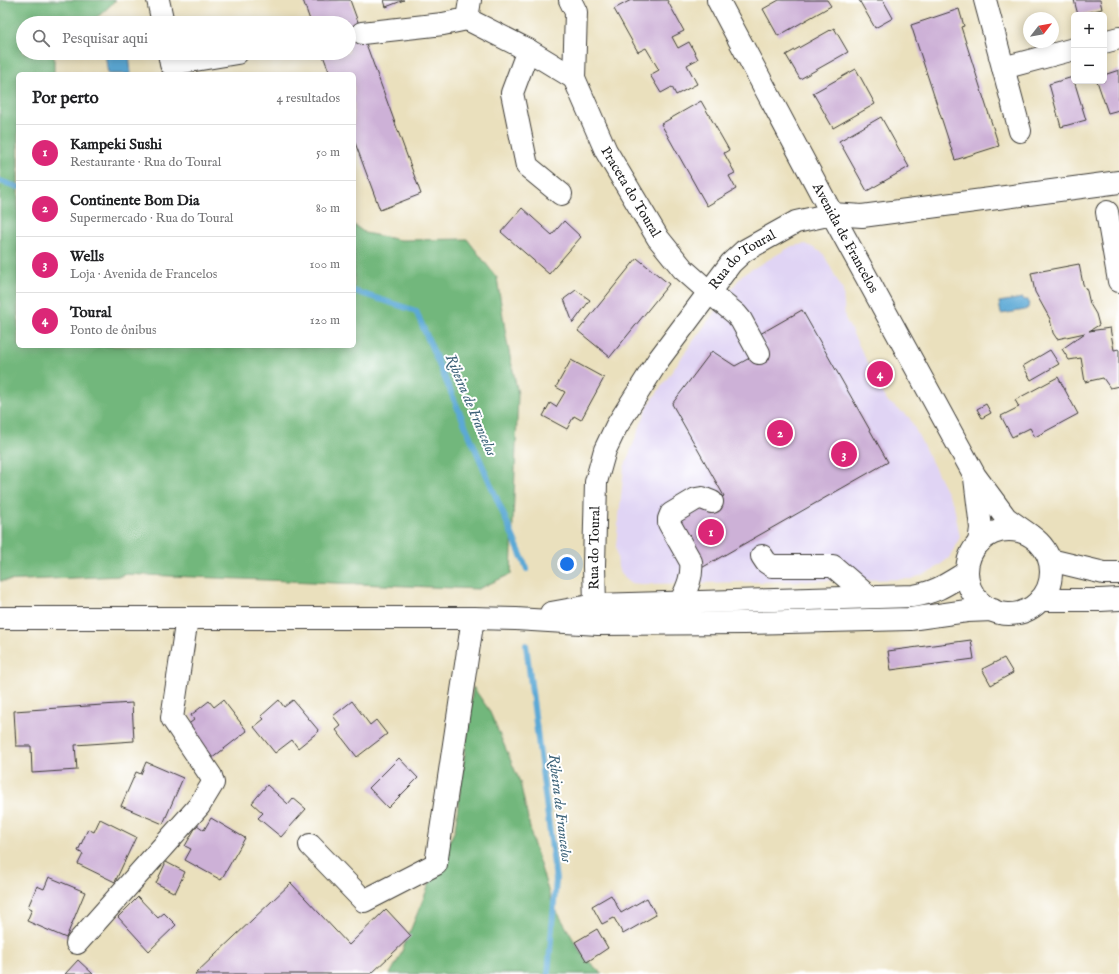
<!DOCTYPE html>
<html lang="pt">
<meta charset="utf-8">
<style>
body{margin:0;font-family:"IM FELL English",serif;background:#f2f2f2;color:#202124}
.controls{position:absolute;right:12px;top:12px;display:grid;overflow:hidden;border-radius:6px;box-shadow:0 2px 10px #0003}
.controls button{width:36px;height:36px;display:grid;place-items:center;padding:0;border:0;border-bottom:1px solid #e0e0e0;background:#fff;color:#202124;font:20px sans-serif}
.compass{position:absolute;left:1023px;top:12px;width:36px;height:36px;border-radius:50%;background:#fff;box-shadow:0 2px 10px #0003;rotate:59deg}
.you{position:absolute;left:567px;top:564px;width:14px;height:14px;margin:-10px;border:3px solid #fff;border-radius:50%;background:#1a73e8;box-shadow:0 0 0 6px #1a73e833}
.badge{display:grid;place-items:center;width:26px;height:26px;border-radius:50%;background:#db2777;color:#fff;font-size:13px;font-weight:700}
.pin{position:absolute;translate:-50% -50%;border:2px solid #fff;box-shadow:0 1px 4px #0006}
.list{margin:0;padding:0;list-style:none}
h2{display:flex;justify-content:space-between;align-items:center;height:52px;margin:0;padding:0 16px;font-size:17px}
h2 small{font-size:13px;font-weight:400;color:#757577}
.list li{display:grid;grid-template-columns:26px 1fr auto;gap:12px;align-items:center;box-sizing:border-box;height:56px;padding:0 16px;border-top:1px solid #e0e0e0}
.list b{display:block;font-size:15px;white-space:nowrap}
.list p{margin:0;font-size:13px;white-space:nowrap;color:#757577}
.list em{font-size:13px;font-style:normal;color:#757577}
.icon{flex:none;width:22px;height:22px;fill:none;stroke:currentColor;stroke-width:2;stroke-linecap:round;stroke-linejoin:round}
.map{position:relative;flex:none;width:1119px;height:974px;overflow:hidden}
.search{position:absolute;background:#fff;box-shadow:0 2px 10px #0003;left:16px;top:16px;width:340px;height:44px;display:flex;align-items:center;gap:10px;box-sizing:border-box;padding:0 14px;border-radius:22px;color:#757577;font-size:15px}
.panel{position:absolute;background:#fff;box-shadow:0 2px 10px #0003;left:16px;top:72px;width:340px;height:276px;border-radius:6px}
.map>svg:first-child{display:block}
.built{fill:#e0d4f4}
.forest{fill:#72b77b;stroke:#476a4c}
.water{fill:#5ca9d5;stroke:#3c6278}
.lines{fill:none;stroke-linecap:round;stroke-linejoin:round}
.stream{stroke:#5ca9d5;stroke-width:6}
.building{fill:#cdb1d7}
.minor-casing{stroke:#3b3934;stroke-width:24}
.major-casing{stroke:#3b3934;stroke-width:24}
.minor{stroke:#fff;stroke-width:22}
.major{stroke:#fff;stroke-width:22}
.labels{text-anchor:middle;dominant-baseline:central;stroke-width:4;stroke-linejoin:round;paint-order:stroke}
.street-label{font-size:14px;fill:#1c1c1c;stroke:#fff}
.water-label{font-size:15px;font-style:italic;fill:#3c6278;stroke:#fff}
</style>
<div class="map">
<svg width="1119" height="974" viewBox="0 0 1119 974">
<rect width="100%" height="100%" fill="#fff"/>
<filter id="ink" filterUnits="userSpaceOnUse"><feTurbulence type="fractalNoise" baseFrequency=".025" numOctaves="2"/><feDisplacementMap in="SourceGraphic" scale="8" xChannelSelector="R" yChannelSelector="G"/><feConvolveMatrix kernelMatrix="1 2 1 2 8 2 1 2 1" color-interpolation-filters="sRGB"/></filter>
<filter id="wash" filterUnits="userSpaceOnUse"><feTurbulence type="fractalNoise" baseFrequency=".012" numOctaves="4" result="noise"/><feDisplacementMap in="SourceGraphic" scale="16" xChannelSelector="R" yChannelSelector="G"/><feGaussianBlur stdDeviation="0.9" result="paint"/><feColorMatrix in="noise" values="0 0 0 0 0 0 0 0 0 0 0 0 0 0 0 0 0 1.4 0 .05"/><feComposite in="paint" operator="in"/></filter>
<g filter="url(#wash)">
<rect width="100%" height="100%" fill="#eae0bd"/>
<!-- built -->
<path class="built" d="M806 244 823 253 843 291 845 318 887 401 909 417 954 506 960 537 949 558 932 571 911 579 641 584 631 583 622 575 618 568 616 545 624 468 648 406 686 351 742 275 792 246Z"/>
<!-- forest -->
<g class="forest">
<path d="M0 0H116L100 15 86 23H23V53H54V74H18V346H354V225L365 233 400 240 467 239 497 278 507 342 518 394 511 574 478 589 122 574V576L0 581Z"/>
<path d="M473 687 489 710 520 782 533 842 552 903 583 956 602 974H390L399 958 431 880 455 830Z"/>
</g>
<!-- water -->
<g class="water">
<path d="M105 53H129L131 74H108Z"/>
<path d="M1023 298 1024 300H1028L1029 303 1028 308 1025 310 1001 314 999 302Z"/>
</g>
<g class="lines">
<!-- stream -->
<g class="stream">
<path d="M0 181 18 187"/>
<path d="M354 291 416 311 527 569"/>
<path d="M526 645 556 880 548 974"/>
</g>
</g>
<g id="blocks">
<!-- building -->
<g class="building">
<path d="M303 0H350L421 194 380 210 354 140V74H330L322 53H349V23H311Z"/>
<path d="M384 0H404L386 7Z"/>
<path d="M631 0H667L684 31 672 37 678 48 689 42 698 59 687 65 697 84 676 95 672 87 661 93 650 75 659 70 646 48 638 52 614 9Z"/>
<path d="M779 0H827L831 6 778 36 763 9Z"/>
<path d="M859 0H883L893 18 875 28Z"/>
<path d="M1074 0H1100L1102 9 1078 15Z"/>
<path d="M959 9 964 26 961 27 999 146 955 160 911 25Z"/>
<path d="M834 28 848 52 800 79 786 55Z"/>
<path d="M856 69 875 104 833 128 813 93Z"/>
<path d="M1119 70V110L1108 113 1097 81H1104V75Z"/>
<path d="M1073 77 1086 120 1061 127 1049 84Z"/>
<path d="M701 101 729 150 724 153 735 173 729 176 736 189 707 206 661 124Z"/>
<path d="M881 117 909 167 867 191 839 141Z"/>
<path d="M522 208 552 235 564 221 581 237 549 274 501 232Z"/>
<path d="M637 258 669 284 610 357 578 331Z"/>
<path d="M1079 264 1083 284 1087 291 1090 304 1096 314 1099 325 1089 331 1110 328 1114 350 1119 349V386L1110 388 1103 378 1085 382 1081 358 1069 360 1062 349 1085 333 1057 339 1053 333 1050 319 1035 292 1031 273Z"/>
<path d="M576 290 590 300 573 323 564 299Z"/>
<path d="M802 310 888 462 698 570 673 524 724 496 672 404 712 351 735 366 768 348 760 334Z"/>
<path d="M1050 350 1059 364 1031 380 1023 366Z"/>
<path d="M571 360 604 378 581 420 574 416 567 429 543 416 550 403 556 407 565 392 556 387Z"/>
<path d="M1058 377 1078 414 1035 437 1030 428 1012 437 1001 416 1019 407 1015 400Z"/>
<path d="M986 404 991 413 982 418 977 409Z"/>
<path d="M971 640 974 659 891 670 888 651Z"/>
<path d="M1004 658 1013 673 991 685 982 669Z"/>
<path d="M223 700 247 731 211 759 186 726 194 720 191 715 209 701 214 707Z"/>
<path d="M279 700 284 707 293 700 319 731 298 748 292 740 275 753 254 727 264 719 261 716Z"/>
<path d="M352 701 370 725 376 720 387 734 357 757 336 730 341 726 333 716Z"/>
<path d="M132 703 134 741 75 745 77 770 32 773 31 746H16L14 711Z"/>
<path d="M399 758 418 778 388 808 369 788Z"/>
<path d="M146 762 183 778 163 824 121 806 136 772 141 774Z"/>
<path d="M267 785 288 804 293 798 306 809 281 837 258 818 263 813 252 803Z"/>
<path d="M211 818 245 838 221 880 185 860 191 849 185 846 197 825 204 830Z"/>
<path d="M100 819 136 837 115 882 78 864 83 854 78 851 88 829 94 832Z"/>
<path d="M166 862 185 872 175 893 156 883Z"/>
<path d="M49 877 85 892 66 938 27 921 32 909 28 907 37 886 44 889Z"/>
<path d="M291 883 349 945 386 909 411 936 371 974H195Z"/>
<path d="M611 895 621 913 647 898 656 915 623 934 614 918 602 924 592 906Z"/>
<path d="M138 897 158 918 164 913 176 925 149 951 118 917Z"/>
<path d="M597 929 608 948 587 962 575 942Z"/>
<path d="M78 960 93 974H65Z"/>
</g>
</g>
</g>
<g filter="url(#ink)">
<use href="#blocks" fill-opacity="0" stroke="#3b3934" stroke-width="1"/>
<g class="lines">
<defs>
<g id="minor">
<path d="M158 0 163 23"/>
<path d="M470 0 467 19 528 50 574 78"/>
<path id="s1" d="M570 0 576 12 574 78 606 151 658 238 683 269 709 292 736 314 741 320 759 353"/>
<path d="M985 0 1020 131"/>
<path d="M362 33 443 24 467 19"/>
<path d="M1104 42 1119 38"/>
<path d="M528 50 512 93 527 166 561 194"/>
<path d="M169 53 171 64 237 53"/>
<path d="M1003 68 1074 49"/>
<path d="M1107 212 1119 281"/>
<path d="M762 556 766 562 772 566H833L869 597"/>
<path d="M680 603C686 590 693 577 691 562L669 523V519L671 514 696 499 702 498 712 502"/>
<path id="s2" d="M595 605 594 566 596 482 605 450 616 427 659 359 731 263 744 251 796 222 832 214 862 216 1119 182"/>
<path d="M310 845 364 901 436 864 473 618"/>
<path d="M77 943 199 806 213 783 211 776 172 718 187 618"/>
</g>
<g id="major">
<path id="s3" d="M718 0 832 214 975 476 1006 518 1030 535"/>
<path d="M975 478 981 528 979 543"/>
<circle cx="1009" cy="572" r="42"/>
<path d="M1050 560 1104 573H1119"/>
<path d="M1040 600H1100L1119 599"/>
<path d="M551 613 595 605 913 596C937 592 947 584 967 572"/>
<path d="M0 618H473L516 619 598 624 743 623 910 619 967 611 993 610"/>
</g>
</defs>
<!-- minor casing -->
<use href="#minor" class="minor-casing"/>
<!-- major casing -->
<use href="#major" class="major-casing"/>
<!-- minor -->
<use href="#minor" class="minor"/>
<!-- major -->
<use href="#major" class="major"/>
</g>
</g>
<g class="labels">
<!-- street labels -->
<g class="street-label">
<text stroke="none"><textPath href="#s1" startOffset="207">Praceta do Toural</textPath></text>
<text stroke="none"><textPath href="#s3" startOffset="270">Avenida de Francelos</textPath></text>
<text stroke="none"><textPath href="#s2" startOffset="393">Rua do Toural</textPath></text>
<text stroke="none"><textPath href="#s2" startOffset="57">Rua do Toural</textPath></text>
</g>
<!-- water labels -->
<g class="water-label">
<text transform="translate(471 405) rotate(67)">Ribeira de Francelos</text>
<text transform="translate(560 808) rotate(83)">Ribeira de Francelos</text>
</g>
</g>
</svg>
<div class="controls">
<button>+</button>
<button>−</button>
</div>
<svg class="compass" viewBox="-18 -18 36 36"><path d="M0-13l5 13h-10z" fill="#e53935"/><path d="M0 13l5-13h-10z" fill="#757577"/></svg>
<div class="you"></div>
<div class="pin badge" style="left:711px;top:532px">1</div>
<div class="pin badge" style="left:780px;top:433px">2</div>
<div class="pin badge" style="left:844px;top:454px">3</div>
<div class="pin badge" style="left:880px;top:374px">4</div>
<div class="search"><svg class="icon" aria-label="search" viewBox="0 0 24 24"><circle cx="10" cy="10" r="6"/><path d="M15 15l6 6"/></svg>Pesquisar aqui</div>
<section class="panel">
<h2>Por perto<small>4 resultados</small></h2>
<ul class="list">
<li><span class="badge">1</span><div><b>Kampeki Sushi</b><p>Restaurante · Rua do Toural</p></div><em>50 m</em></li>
<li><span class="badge">2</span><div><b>Continente Bom Dia</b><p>Supermercado · Rua do Toural</p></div><em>80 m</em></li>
<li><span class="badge">3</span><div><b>Wells</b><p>Loja · Avenida de Francelos</p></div><em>100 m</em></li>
<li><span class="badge">4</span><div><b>Toural</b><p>Ponto de ônibus</p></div><em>120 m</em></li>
</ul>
</section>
</div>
